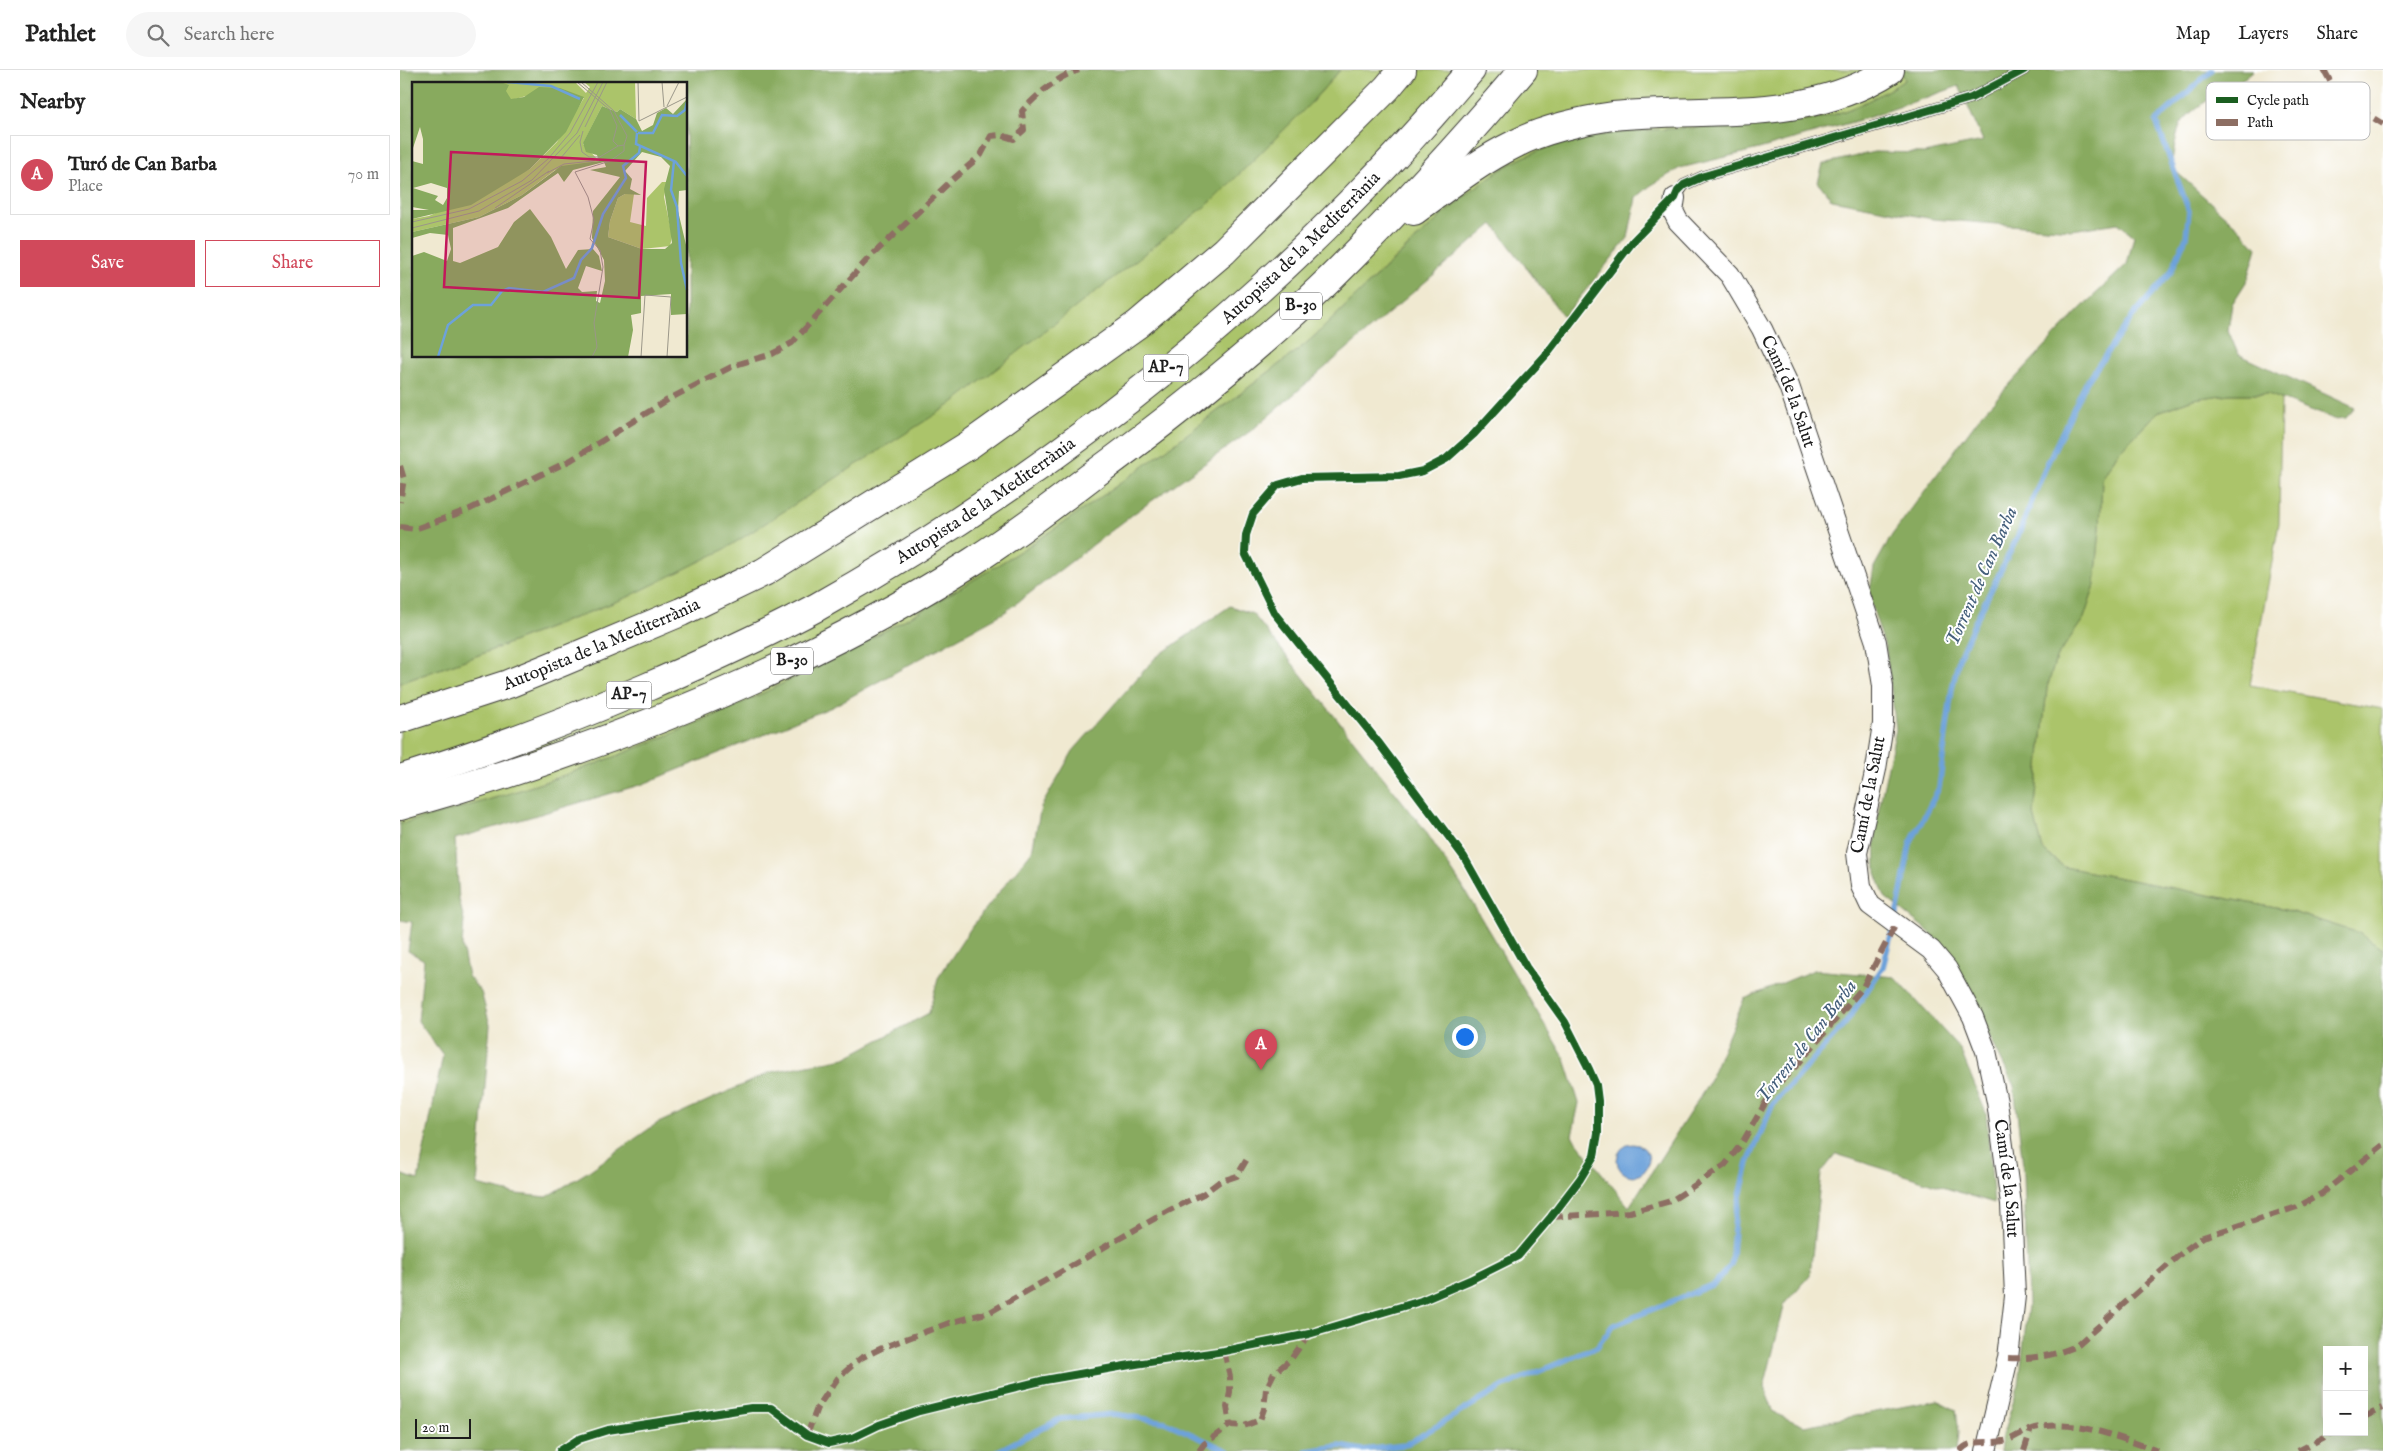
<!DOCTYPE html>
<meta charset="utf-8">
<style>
body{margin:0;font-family:"IM FELL English",serif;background:#f6f6f6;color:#222}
.controls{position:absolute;right:15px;bottom:15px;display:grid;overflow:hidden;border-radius:0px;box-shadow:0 5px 20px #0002}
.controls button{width:45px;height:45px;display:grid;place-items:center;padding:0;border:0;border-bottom:1px solid #e0e0e0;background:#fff;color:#222;font:25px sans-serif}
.scale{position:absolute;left:15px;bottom:12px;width:56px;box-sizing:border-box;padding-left:5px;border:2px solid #1c1c1c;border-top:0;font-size:14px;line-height:18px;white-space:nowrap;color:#1c1c1c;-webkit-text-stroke:4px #fff;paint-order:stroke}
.you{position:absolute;left:1064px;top:966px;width:18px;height:18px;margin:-12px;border:4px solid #fff;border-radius:50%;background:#1a73e8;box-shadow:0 0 0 8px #1a73e833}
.badge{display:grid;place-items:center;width:32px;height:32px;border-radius:50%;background:#d1495b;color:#fff;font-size:16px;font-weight:700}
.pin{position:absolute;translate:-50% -41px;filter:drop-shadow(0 1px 2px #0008)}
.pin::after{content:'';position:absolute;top:26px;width:18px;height:15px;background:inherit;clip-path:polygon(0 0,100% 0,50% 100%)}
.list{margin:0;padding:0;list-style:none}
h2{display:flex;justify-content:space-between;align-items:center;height:65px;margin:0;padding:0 20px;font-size:21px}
h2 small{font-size:16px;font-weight:400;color:#767676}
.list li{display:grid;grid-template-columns:32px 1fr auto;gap:15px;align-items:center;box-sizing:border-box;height:80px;margin:0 10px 10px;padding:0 10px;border:1px solid #e0e0e0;border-radius:0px}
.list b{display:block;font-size:19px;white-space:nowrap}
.list p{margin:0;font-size:16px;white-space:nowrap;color:#767676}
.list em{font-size:16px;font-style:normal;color:#767676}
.actions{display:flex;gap:10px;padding:15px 20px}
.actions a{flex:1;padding:11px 0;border:1px solid #d1495b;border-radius:0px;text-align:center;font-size:18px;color:#d1495b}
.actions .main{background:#d1495b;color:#fff}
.icon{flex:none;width:28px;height:28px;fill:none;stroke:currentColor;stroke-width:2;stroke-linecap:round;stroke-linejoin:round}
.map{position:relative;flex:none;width:1983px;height:1381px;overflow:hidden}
header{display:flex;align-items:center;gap:30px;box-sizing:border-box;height:70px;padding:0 25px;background:#fff;border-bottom:1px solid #e0e0e0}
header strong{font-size:24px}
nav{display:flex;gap:28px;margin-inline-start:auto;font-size:18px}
.search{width:350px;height:45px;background:#f6f6f6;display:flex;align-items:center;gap:12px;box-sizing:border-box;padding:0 18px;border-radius:28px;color:#767676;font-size:19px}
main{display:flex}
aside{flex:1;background:#fff}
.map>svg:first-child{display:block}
.green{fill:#abc46a;stroke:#647043}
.forest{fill:#88aa5e;stroke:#52633d;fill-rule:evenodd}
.water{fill:#6da2da;stroke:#445f7b}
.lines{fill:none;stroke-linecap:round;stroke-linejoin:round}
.stream{stroke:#6da2da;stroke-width:5.5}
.service-casing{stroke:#3c3b37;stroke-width:12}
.minor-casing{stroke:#3c3b37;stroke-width:22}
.trunk-casing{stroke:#3c3b37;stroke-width:30}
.motorway-casing{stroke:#3c3b37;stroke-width:30}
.service{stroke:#fff;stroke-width:10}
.minor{stroke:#fff;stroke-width:20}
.trunk{stroke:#fff;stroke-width:28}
.motorway{stroke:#fff;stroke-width:28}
.quiet{stroke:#8d6e63;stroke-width:6;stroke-dasharray:12 6;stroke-linecap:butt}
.cycleway-casing{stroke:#fff;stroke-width:11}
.cycleway{stroke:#1b5e20;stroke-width:8}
.labels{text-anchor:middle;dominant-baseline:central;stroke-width:4;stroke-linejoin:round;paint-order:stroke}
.shield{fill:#fff;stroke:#606060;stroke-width:1}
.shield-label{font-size:16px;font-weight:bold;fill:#1c1c1c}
.street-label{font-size:18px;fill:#1c1c1c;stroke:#fff}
.water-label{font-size:19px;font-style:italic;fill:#445f7b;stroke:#fff}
.inset-river{fill:none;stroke:#6da2da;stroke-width:2.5}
.inset-road{fill:none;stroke:#9b9789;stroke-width:1}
.view{fill:#c2185b;fill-opacity:0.15;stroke:#c2185b;stroke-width:2.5}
.inset-edge{fill:none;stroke:#1c1c1c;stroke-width:2.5}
.key{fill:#fff;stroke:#bbb;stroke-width:1}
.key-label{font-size:14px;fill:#1c1c1c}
</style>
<header>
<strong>Pathlet</strong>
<div class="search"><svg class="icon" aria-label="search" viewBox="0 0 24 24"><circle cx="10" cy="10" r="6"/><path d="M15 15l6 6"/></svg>Search here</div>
<nav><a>Map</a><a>Layers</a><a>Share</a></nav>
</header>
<main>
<aside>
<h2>Nearby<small></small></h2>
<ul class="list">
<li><span class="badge">A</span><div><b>Turó de Can Barba</b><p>Place</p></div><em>70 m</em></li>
</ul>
<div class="actions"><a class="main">Save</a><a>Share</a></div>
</aside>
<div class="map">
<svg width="1983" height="1381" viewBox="0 0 1983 1381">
<rect width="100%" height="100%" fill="#fff"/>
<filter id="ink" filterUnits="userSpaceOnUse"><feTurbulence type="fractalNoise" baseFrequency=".02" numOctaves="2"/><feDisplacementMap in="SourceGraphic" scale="10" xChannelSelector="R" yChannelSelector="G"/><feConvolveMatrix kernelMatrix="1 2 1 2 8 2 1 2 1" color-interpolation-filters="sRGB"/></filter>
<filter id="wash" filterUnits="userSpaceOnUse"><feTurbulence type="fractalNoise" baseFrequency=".0096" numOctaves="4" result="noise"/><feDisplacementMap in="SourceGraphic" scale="20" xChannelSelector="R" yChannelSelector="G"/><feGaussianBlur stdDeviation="1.12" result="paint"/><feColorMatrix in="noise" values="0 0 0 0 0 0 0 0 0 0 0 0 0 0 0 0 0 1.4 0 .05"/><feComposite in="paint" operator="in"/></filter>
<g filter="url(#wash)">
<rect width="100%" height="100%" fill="#f0e9d1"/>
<!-- green -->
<g class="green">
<path d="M940 0H1501L1506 10C1476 28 1446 44 1411 50 1346 60 1279 57 1213 65 1182 69 1151 74 1122 88 1093 102 1068 123 1045 143 1015 170 985 197 956 226 934 247 912 271 886 289 795 358 704 430 606 490 419 606 214 702 0 754V613L79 585 228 527 910 34Z"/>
<path d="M1830 324H1868L1881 329 1879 453 1850 615 1983 639V880L1959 863 1886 840 1664 797 1643 780 1634 745 1647 618 1656 588 1684 548 1695 515 1700 458 1702 409 1717 384 1758 342 1793 329Z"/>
</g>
<!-- forest -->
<g class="forest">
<path d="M0 0H940L910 34 812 131 550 335 325 479 228 527 79 585 0 613ZM14 14H286V286H14Z"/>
<path d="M1501 0H1854C1833 20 1800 29 1782 52 1776 60 1773 87 1771 97L1841 160 1857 178 1848 209 1832 234 1828 260 1838 284 1955 338 1946 348 1934 349 1868 324H1830L1793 329 1758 342 1717 384 1702 409 1700 458 1695 515 1684 548 1656 588 1647 618 1634 745 1643 780 1664 797 1886 840 1959 863 1983 880V1381H1600L1602 1367 1619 1314 1628 1235 1624 1105 1614 1016 1566 918 1533 865 1485 827 1476 803 1475 757 1496 659 1486 580 1469 527 1474 497 1492 465 1581 345 1679 240 1727 194 1734 166 1718 153 1672 160 1533 149 1432 130 1418 112 1423 94 1474 82 1524 83 1583 71 1559 16 1470 47 1359 79 1280 98 1250 116 1236 128 1228 168 1164 247 1093 154 852 360 736 442 605 542 432 637 243 714 55 769 59 830 64 850 62 876 68 906 81 922 90 955 77 1115 116 1124 147 1127 189 1101 256 1054 371 1002 445 988 529 943 538 908 573 855 632 781 641 737 673 681 755 588 830 536 853 544 1022 756 1062 816 1165 989 1179 1033 1172 1066 1229 1137 1307 1016 1344 929 1414 900 1495 907 1560 979 1586 1043 1594 1133 1436 1084 1421 1103 1410 1205 1385 1233 1364 1317 1374 1343 1404 1356 1537 1330 1556 1340 1559 1362 1557 1381H0V1104L18 1110 43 985 18 951 24 890 8 881 12 852 0 850V754C214 702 419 606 606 490 703 430 795 358 886 289 912 271 934 247 956 226 985 198 1015 170 1045 143 1068 123 1093 102 1122 88 1205 48 1320 64 1411 50 1446 44 1476 28 1505 10ZM1927 1280H1964V1362H1927Z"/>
</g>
<!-- water -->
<circle class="water" cx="1233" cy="1090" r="16"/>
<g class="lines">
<!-- stream -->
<g class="stream">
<path d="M1496 849 1510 774 1539 718 1552 619 1559 588 1574 554 1617 468 1647 394 1686 313 1732 247 1771 202 1786 167 1789 141 1756 51 1812 0"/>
<path d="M598 1381 660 1349 714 1344 765 1352 828 1381"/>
<path d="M906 1381 940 1376 962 1380 1005 1375 1104 1316 1197 1277 1212 1256 1314 1214 1331 1195 1335 1147 1348 1093 1373 1034 1445 954 1483 897 1493 857"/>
</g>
</g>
</g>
<g filter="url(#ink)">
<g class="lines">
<defs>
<path id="service" d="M1275 128 1284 115 1304 106 1571 28 1624 0"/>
<g id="minor">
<path id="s1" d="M1275 128 1273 141 1278 151 1330 205 1362 259 1389 316 1476 572 1483 616V654L1476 699 1457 783 1461 816 1470 835 1531 880 1547 899 1573 947 1586 981 1597 1032 1611 1134 1615 1226 1608 1288 1586 1381"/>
</g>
<g id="trunk">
<path d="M1014 141C1047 117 1078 92 1115 74 1141 60 1184 50 1213 46 1307 36 1404 55 1490 0"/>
<path d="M0 736C199 680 397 603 572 492 613 466 651 437 689 408 774 346 857 280 932 207 999 141 1062 72 1123 0"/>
</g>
<g id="motorway">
<path id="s2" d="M0 649 108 614 162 592 281 542 364 502 569 375 738 254 824 181 987 18 1002 0"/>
<path id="s3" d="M0 709C83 683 165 652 245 618 303 593 361 567 417 537 663 399 889 217 1071 0"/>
</g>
</defs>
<!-- service casing -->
<use href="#service" class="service-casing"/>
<!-- minor casing -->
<use href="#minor" class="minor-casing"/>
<!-- trunk casing -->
<use href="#trunk" class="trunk-casing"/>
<!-- motorway casing -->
<use href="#motorway" class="motorway-casing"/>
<!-- service -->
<use href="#service" class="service"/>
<!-- minor -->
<use href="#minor" class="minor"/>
<!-- trunk -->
<use href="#trunk" class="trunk"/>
<!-- motorway -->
<use href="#motorway" class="motorway"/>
<!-- quiet -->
<g class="quiet">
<path d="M1924 0 1939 27 1983 54"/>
<path d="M0 396 4 409 0 432"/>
<path d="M0 457 15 459 70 439 171 390 269 329 335 295 372 284 392 273 467 190 552 110 581 85 591 66 600 65 614 69 624 60 622 41C637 25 658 6 679 0"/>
<path d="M1151 1147 1230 1142 1271 1131 1325 1095 1342 1073 1374 1018 1399 993 1463 917 1496 854"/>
<path d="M824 1281 830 1307V1322L827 1337 830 1355 844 1356 860 1350 864 1339 866 1319 874 1303 891 1289 909 1264"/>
<path d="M1608 1288C1633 1289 1653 1286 1676 1276L1784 1181 1803 1167 1897 1137 1921 1124 1983 1075"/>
<path d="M1964 1347 1983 1338"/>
<path d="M407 1365 417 1338 438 1308 461 1288 484 1277 549 1253 590 1242 768 1141 803 1124 819 1112 837 1106 847 1089"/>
<path d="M799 1381 804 1374 830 1355"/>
<path d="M1560 1381C1571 1368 1589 1374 1603 1371 1613 1370 1621 1362 1631 1359 1673 1347 1719 1368 1758 1381"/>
<path d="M1624 1381 1631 1359"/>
<path d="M1898 1381 1934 1362"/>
</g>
<defs>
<path id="cycleway" d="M160 1381 179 1369 208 1360 351 1338H371L407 1365 429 1373 452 1368 479 1355 519 1341 645 1310 736 1294 824 1281 909 1264 1021 1231 1070 1210 1118 1186 1151 1147 1180 1109 1194 1086 1198 1063V1031L1196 1015 1189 999 1165 952 1126 897 1064 787 978 672 875 544 845 483 846 465 853 444 878 415 902 408 999 406 1023 401 1046 389 1074 364 1145 286 1234 170 1275 128 1278 121 1284 115 1304 106 1571 28 1624 0"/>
</defs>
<!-- cycleway casing -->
<use href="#cycleway" class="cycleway-casing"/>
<!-- cycleway -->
<use href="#cycleway" class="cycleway"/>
</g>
</g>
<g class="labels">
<!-- shield labels -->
<g class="shield">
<rect x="880" y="222.5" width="42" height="27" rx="4"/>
<rect x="743.5" y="284.5" width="45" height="27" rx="4"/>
<rect x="371" y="577.5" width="42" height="27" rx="4"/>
<rect x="206.5" y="611.5" width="45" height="27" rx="4"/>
</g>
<g class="shield-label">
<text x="901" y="236">B-30</text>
<text x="766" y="298">AP-7</text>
<text x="392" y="591">B-30</text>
<text x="229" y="625">AP-7</text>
</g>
<!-- street labels -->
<g class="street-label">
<text stroke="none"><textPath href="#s3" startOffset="1056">Autopista de la Mediterrània</textPath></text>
<text stroke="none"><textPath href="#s1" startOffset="230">Camí de la Salut</textPath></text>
<text stroke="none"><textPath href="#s3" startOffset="651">Autopista de la Mediterrània</textPath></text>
<text stroke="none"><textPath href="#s2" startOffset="215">Autopista de la Mediterrània</textPath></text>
<text transform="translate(1469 725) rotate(-79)">Camí de la Salut</text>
<text stroke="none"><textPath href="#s1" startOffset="1085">Camí de la Salut</textPath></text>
</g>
<!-- water labels -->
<g class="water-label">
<text transform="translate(1582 507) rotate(-66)">Torrent de Can Barba</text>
<text transform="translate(1407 972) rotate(-52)">Torrent de Can Barba</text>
</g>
</g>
<!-- overview -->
<g transform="translate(12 12)">
<rect width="275" height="275" fill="#f0e9d1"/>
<path d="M87 0H163L174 11 178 5 172 0H223L224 37 208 27 205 30 190 24 171 62 187 79 143 88 110 113 67 135 0 150V137L17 134 118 87 145 60 172 16 118 13 99 18ZM250 100H255L252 115 260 154 258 164 230 167 196 155 198 139 206 116 213 112H222L218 140 234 144 235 116Z" fill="#abc46a"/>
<path d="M0 0H88L97 3 94 9 99 17 112 15 127 5 148 6 172 15 154 50 118 87 59 123 0 137V128H17L0 125V79L11 82V57L8 45 0 69ZM19 101 35 106V116L31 123 23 118 26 114 1 106ZM275 17V108L267 109 266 129 275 167V232L259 233V212L229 214V231L219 233 221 248 216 275H0V174L12 170 35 179 39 167 36 153 18 151 0 156V150L67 135 110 113 149 84 187 79 185 73 174 70 171 61 190 24 205 30 208 27 224 37 230 49 241 43 245 31 254 26 261 32ZM230 70 249 75 258 84 252 107 260 161 253 167H230L196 155 198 139 206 116 213 112 229 113 218 107 220 97 213 89ZM192 80 194 85 178 88 208 95 181 129 180 156 192 178 193 199 188 221 184 219 185 209 170 210 166 206 174 184 190 189 187 174 181 167 166 168 154 187 139 155 118 127 102 140 86 165 48 181 41 179V146L96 126 146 91 152 100 161 88Z" fill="#88aa5e" fill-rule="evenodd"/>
<path class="inset-river" d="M95 0 139 4 168 17M208 33 225 50M225 51 224 62 262 79 259 108 265 125 269 181 275 208M226 51H241L250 33 265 34 273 28 275 20M263 79 275 94M26 275 36 243 61 223H79L90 209 97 206 131 210 162 196 169 178 180 166 191 132 214 96 211 84 227 71 228 65"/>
<path class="inset-road" d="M165 0 198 28 205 44 201 59 206 64 212 63 215 54 202 29 169 0M226 0 227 39 275 15M250 0 252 25M255 24 267 0M173 45 195 0M171 49 168 60 170 70 177 75H187M148 77 168 53M135 91 152 82 181 79 206 64M83 126 137 89M0 140 57 127 110 99 136 77 158 51 186 0M0 146 67 129 120 98 165 51 191 0M180 275 185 265 182 241 191 185 188 168 178 157 182 138 176 115 163 90 198 79 212 69V63M229 275 233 213 259 215 255 275"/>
<path class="view" d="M39 70 234 80 227 216 32 205Z"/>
<rect width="275" height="275" class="inset-edge"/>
</g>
<!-- legend -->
<rect x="1806" y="12" width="164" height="58" rx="8" class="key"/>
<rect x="1816" y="27" width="22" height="6" fill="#1b5e20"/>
<rect x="1816" y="49" width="22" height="7" fill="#8d6e63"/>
<g class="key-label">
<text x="1847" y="35">Cycle path</text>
<text x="1847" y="57">Path</text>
</g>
</svg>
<div class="controls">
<button>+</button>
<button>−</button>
</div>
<div class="scale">20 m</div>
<div class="you"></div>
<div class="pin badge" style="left:861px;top:1000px">A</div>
</div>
</main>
